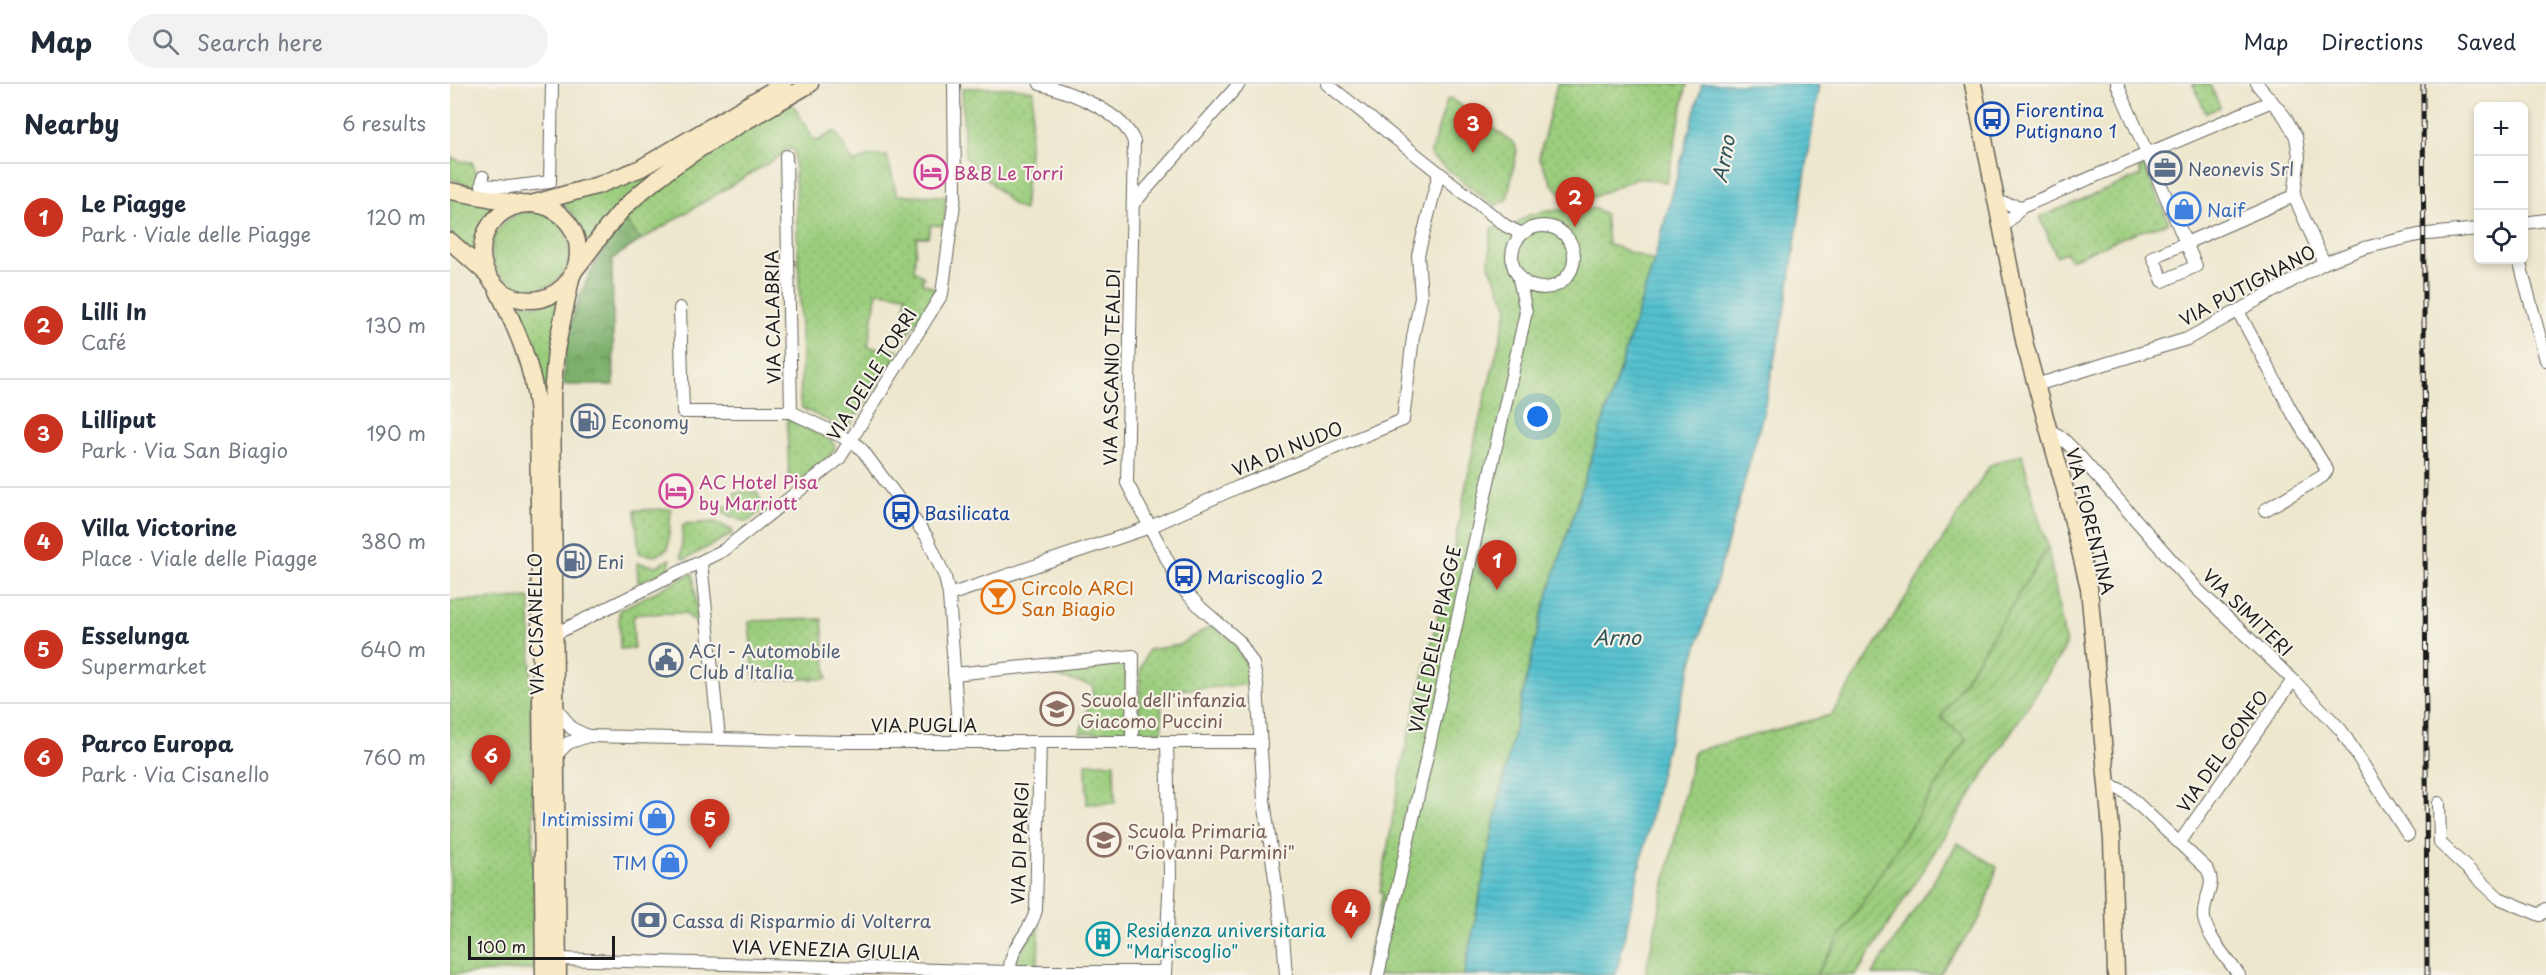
<!DOCTYPE html>
<meta charset="utf-8">
<style>
body{margin:0;font-family:"Playpen Sans",sans-serif;background:#f2f2f3;color:#1f2937}
.controls{position:absolute;right:18px;top:18px;display:grid;overflow:hidden;border-radius:9px;box-shadow:0 3px 9px #0003}
.controls button{width:54px;height:54px;display:grid;place-items:center;padding:0;border:0;border-bottom:2px solid #e0e1e3;background:#fff;color:#1f2937;font:30px sans-serif}
.scale{position:absolute;left:18px;bottom:15px;width:147px;box-sizing:border-box;padding-left:6px;border:3px solid #1c1c1c;border-top:0;font-size:16px;line-height:21px;white-space:nowrap;color:#1c1c1c;-webkit-text-stroke:4px #f7f3e8;paint-order:stroke}
.you{position:absolute;left:1088px;top:333px;width:21px;height:21px;margin:-15px;border:4px solid #fff;border-radius:50%;background:#1a73e8;box-shadow:0 0 0 9px #1a73e833}
.badge{display:grid;place-items:center;width:39px;height:39px;border-radius:50%;background:#c8321e;color:#fff;font-size:20px;font-weight:700}
.pin{position:absolute;translate:-50% -50px;filter:drop-shadow(0 2px 3px #0008)}
.pin::after{content:'';position:absolute;top:32px;width:21px;height:18px;background:inherit;clip-path:polygon(0 0,100% 0,50% 100%)}
.list{margin:0;padding:0;list-style:none}
h2{display:flex;justify-content:space-between;align-items:center;height:78px;margin:0;padding:0 24px;font-size:26px}
h2 small{font-size:20px;font-weight:400;color:#747a83}
.list li{display:grid;grid-template-columns:39px 1fr auto;gap:18px;align-items:center;box-sizing:border-box;height:108px;padding:0 24px;border-top:2px solid #e0e1e3}
.list b{display:block;font-size:22px;white-space:nowrap}
.list p{margin:0;font-size:20px;white-space:nowrap;color:#747a83}
.list em{font-size:20px;font-style:normal;color:#747a83}
.icon{flex:none;width:33px;height:33px;fill:none;stroke:currentColor;stroke-width:2;stroke-linecap:round;stroke-linejoin:round}
.map{position:relative;flex:none;width:2096px;height:891px;overflow:hidden}
header{display:flex;align-items:center;gap:36px;box-sizing:border-box;height:84px;padding:0 30px;background:#fff;border-bottom:2px solid #e0e1e3}
header strong{font-size:28px}
nav{display:flex;gap:33px;margin-inline-start:auto;font-size:21px}
.search{width:420px;height:54px;background:#f2f2f3;display:flex;align-items:center;gap:15px;box-sizing:border-box;padding:0 21px;border-radius:33px;color:#747a83;font-size:22px}
main{display:flex}
aside{flex:1;background:#fff}
.map>svg:first-child{display:block}
.grass{fill:url(#grass-dots);stroke:#5c744c;stroke-width:1.5}
.forest{fill:url(#forest-crowns);stroke:#4c6644;stroke-width:1.5}
.garden{fill:url(#garden-furrows);stroke:#5c744c;stroke-width:1.5}
.water{fill:url(#water-rules);stroke:#386e75;stroke-width:1.5}
.lines{fill:none;stroke-linecap:round;stroke-linejoin:round}
.minor-casing{stroke:#65635a;stroke-width:14}
.secondary-casing{stroke:#65635a;stroke-width:19}
.minor{stroke:#fff;stroke-width:12}
.secondary{stroke:#f8e8c3;stroke-width:16}
.rail-casing{stroke:#1c1c1c;stroke-width:5}
.rail{stroke:#f7f3e8;stroke-width:3;stroke-dasharray:9;stroke-linecap:butt}
.labels{text-anchor:middle;dominant-baseline:central;stroke-width:4.5;stroke-linejoin:round;paint-order:stroke}
.transit-label{font-size:18px;fill:#164399;stroke:#f7f3e8;text-anchor:start}
.service-label{font-size:18px;fill:#4e5e75;stroke:#f7f3e8;text-anchor:start}
.hotel-label{font-size:18px;fill:#b23c85;stroke:#f7f3e8;text-anchor:start}
.shop-label{font-size:18px;fill:#366cbe;stroke:#f7f3e8;text-anchor:end}
.street-label{font-size:18px;fill:#1c1c1c;stroke:#f7f3e8}
.food-label{font-size:18px;fill:#c56008;stroke:#f7f3e8;text-anchor:start}
.education-label{font-size:18px;fill:#785e54;stroke:#f7f3e8;text-anchor:start}
.culture-label{font-size:18px;fill:#0d838f;stroke:#f7f3e8;text-anchor:start}
.water-label{font-size:20px;font-style:italic;fill:#30555a;stroke:#f7f3e8}
</style>
<header>
<strong>Map</strong>
<div class="search"><svg class="icon" aria-label="search" viewBox="0 0 24 24"><circle cx="10" cy="10" r="6"/><path d="M15 15l6 6"/></svg>Search here</div>
<nav><a>Map</a><a>Directions</a><a>Saved</a></nav>
</header>
<main>
<aside>
<h2>Nearby<small>6 results</small></h2>
<ul class="list">
<li><span class="badge">1</span><div><b>Le Piagge</b><p>Park · Viale delle Piagge</p></div><em>120 m</em></li>
<li><span class="badge">2</span><div><b>Lilli In</b><p>Café</p></div><em>130 m</em></li>
<li><span class="badge">3</span><div><b>Lilliput</b><p>Park · Via San Biagio</p></div><em>190 m</em></li>
<li><span class="badge">4</span><div><b>Villa Victorine</b><p>Place · Viale delle Piagge</p></div><em>380 m</em></li>
<li><span class="badge">5</span><div><b>Esselunga</b><p>Supermarket</p></div><em>640 m</em></li>
<li><span class="badge">6</span><div><b>Parco Europa</b><p>Park · Via Cisanello</p></div><em>760 m</em></li>
</ul>
</aside>
<div class="map">
<svg width="2096" height="891" viewBox="0 0 2096 891">
<defs>
<pattern id="grass-dots" width="8" height="8" patternUnits="userSpaceOnUse" patternTransform="scale(1.5)"><rect width="8" height="8" fill="#9bcd7d"/><path d="M2 2h.1M6 6h.1" fill="none" stroke="#85af6b" stroke-width="1.8" stroke-linecap="round"/></pattern>
<pattern id="forest-crowns" width="20" height="18" patternUnits="userSpaceOnUse" patternTransform="scale(1.5)"><rect width="20" height="18" fill="#7cb06c"/><path d="M2 6a3 3 0 1 1 6 0M12 15a3 3 0 1 1 6 0" fill="none" stroke="#658e58"/></pattern>
<pattern id="garden-furrows" width="10" height="10" patternUnits="userSpaceOnUse" patternTransform="scale(1.5)"><rect width="10" height="10" fill="#9bcd7d"/><path d="M-1 1l2-2M0 10L10 0M9 11l2-2" fill="none" stroke="#85af6b"/></pattern>
<pattern id="water-rules" width="6" height="5" patternUnits="userSpaceOnUse" patternTransform="scale(1.5)"><rect width="6" height="5" fill="#54c0ce"/><path d="M0 2.5h6" fill="none" stroke="#49a4b0"/></pattern>
</defs>
<rect width="100%" height="100%" fill="#f7f3e8"/>
<filter id="ink" filterUnits="userSpaceOnUse"><feTurbulence type="fractalNoise" baseFrequency=".0167" numOctaves="2"/><feDisplacementMap in="SourceGraphic" scale="12" xChannelSelector="R" yChannelSelector="G"/><feConvolveMatrix kernelMatrix="1 2 1 2 8 2 1 2 1" color-interpolation-filters="sRGB"/></filter>
<filter id="wash" filterUnits="userSpaceOnUse"><feTurbulence type="fractalNoise" baseFrequency=".008" numOctaves="4" result="noise"/><feDisplacementMap in="SourceGraphic" scale="24" xChannelSelector="R" yChannelSelector="G"/><feGaussianBlur stdDeviation="1.35" result="paint"/><feColorMatrix in="noise" values="0 0 0 0 0 0 0 0 0 0 0 0 0 0 0 0 0 1.4 0 .05"/><feComposite in="paint" operator="in"/></filter>
<g filter="url(#wash)">
<rect width="100%" height="100%" fill="#ede7cd"/>
<!-- grass -->
<g class="grass">
<path d="M343 0H351L229 73 138 159 123 130 109 117 204 83Z"/>
<path d="M1107 0H1237L1217 98 1186 94 1144 113 1114 112 1102 100 1089 73Z"/>
<path d="M1743 0H1760L1770 23 1756 29Z"/>
<path d="M512 4H565L584 7 574 127 563 121 515 73Z"/>
<path d="M1001 14 1065 60 1067 67 1057 116 1045 122 1036 116 980 71 997 16Z"/>
<path d="M342 19 365 58 385 47 404 79 419 72H437L447 111 496 112 494 142 481 141 478 153H467L464 186 474 193 472 199 487 205 485 212 453 256 456 211 427 208 418 263 448 266 447 272 398 344 394 345 352 324 350 317 352 273 344 65 333 66 330 72 191 156 174 135 203 107 230 88Z"/>
<path d="M0 73 10 77 22 78 28 93 26 103 0 95Z"/>
<path d="M1694 82 1719 139 1681 150 1620 176 1616 168 1606 172 1590 133 1691 91 1689 84Z"/>
<path d="M0 112 48 123C31 135 27 152 25 171L23 173 0 148Z"/>
<path d="M1130 124 1146 125 1155 130 1158 160 1204 177 1091 533 1055 687 1014 891H914L933 809 930 808 952 680 1001 478 1027 346 1058 223 1039 181 1041 144 1064 141 1079 131 1098 127Z"/>
<circle cx="81" cy="167" r="39"/>
<path d="M107 216 110 217 96 326 62 219 87 221Z"/>
<path d="M337 334 382 357 385 363 382 370 342 402 339 395Z"/>
<path d="M1572 370 1585 422 1598 463 1491 634 1517 654 1366 891H1195L1244 667 1381 631 1540 381Z"/>
<path d="M285 408H307L314 425 297 438 284 434 264 423 283 422Z"/>
<path d="M221 425 218 465 205 472 189 469 185 426Z"/>
<path d="M265 438 282 446V450L236 475 231 474 233 440Z"/>
<path d="M220 475V485L188 499 187 479 206 482Z"/>
<path d="M243 489 248 541 235 529 188 530 183 534 184 564 170 565 169 526Z"/>
<path d="M80 514 85 885 0 891V517Z"/>
<path d="M372 535 377 595H304L299 537Z"/>
<path d="M763 541C789 557 795 572 803 600L716 607 711 612 712 648 693 650 689 648 690 586 698 566 729 561Z"/>
<path d="M676 578 678 649H630L644 602 591 589 592 586Z"/>
<path d="M636 679H664L665 719 637 720Z"/>
<path d="M1508 759 1547 783 1531 833 1489 891H1422Z"/>
<path d="M589 841 588 880H567L568 871Z"/>
</g>
<!-- forest -->
<path class="forest" d="M174 135 191 156 162 175 164 301H113C114 237 136 186 174 135Z"/>
<!-- garden -->
<path class="garden" d="M1598 463 1616 562 1406 891H1366L1516 655 1491 634Z"/>
<!-- water -->
<path class="water" d="M1252 0H1369L1336 220 1313 330 1272 479 1214 673 1166 891H1014L1055 687 1091 533 1204 177Z"/>
</g>
<g filter="url(#ink)">
<g class="lines">
<defs>
<g id="minor">
<path d="M590 0C620 8 674 28 684 58L677 399 732 504 751 524 789 557 803 580 807 600 814 716 833 852 836 891"/>
<path d="M877 0 1056 142 1072 150"/>
<path d="M1667 0 1736 159 1844 112"/>
<path d="M1807 0 1835 33 1846 53 1849 72 1844 112 1874 179"/>
<path d="M336 72 341 328 405 359 413 367 477 453 495 493 499 511 509 658"/>
<path d="M33 93 32 101 59 103 100 98 102 0"/>
<path d="M1545 118 1572 123 1822 17"/>
<path d="M684 119 789 0"/>
<path d="M2074 139 2096 136"/>
<circle cx="1093" cy="173" r="31"/>
<path d="M1551 145 1572 123"/>
<path d="M1736 159 1746 182 1713 197 1703 173Z"/>
<path d="M2069 176 2096 276"/>
<path d="M230 224 233 328H341"/>
<path d="M1788 227 1843 330 1877 386 1873 392 1815 426"/>
<path d="M1586 301 1737 255 1874 179 1914 164 1968 151 2028 145"/>
<path d="M1598 345 1611 353 1623 365 1748 506 1843 596 1891 646 1958 751"/>
<path d="M251 478 269 654"/>
<path d="M499 511 700 443 788 403 953 336 963 253 971 213 968 171 989 89"/>
<path d="M105 550 274 466 389 375 492 210 505 112 504 0"/>
<path d="M504 590 683 572 682 658"/>
<path d="M106 623 121 644 138 652 118 659 106 671"/>
<path d="M138 652 391 658H811"/>
<path d="M1657 699 1675 708 1757 785C1768 802 1751 816 1754 835 1759 856 1777 874 1789 891"/>
<path d="M1989 719 1990 759 2049 814 2090 831 2096 825"/>
<path d="M1730 758 1843 596"/>
<path d="M108 875 559 888H715"/>
<path d="M560 891C558 861 580 852 586 826L590 658"/>
<path d="M715 891 720 790 717 658"/>
<path d="M928 891 1076 228 1068 190"/>
</g>
<g id="secondary">
<path d="M1523 0 1575 261 1615 405 1639 504 1662 756 1666 891"/>
<path d="M0 107 71 120"/>
<path d="M81 120 149 101 191 84 333 0"/>
<circle cx="80" cy="168" r="48"/>
<path d="M0 157 37 190"/>
<path d="M123 188C142 166 157 140 178 120 230 70 298 37 360 0"/>
<path d="M44 199C65 241 84 282 88 330L94 891"/>
<path d="M108 891 102 312 106 266 122 190"/>
</g>
</defs>
<!-- minor casing -->
<use href="#minor" class="minor-casing"/>
<!-- secondary casing -->
<use href="#secondary" class="secondary-casing"/>
<!-- minor -->
<use href="#minor" class="minor"/>
<!-- secondary -->
<use href="#secondary" class="secondary"/>
<defs>
<path id="rail" d="M1973 0 1977 891"/>
</defs>
<!-- rail casing -->
<use href="#rail" class="rail-casing"/>
<!-- rail -->
<use href="#rail" class="rail"/>
</g>
</g>
<!-- icons -->
<defs>
<symbol id="bus-ring" viewBox="-11 -11 22 22"><circle r="9.5" fill="#f7f3e8" stroke="#1a4fb4" stroke-width="1.5"/><path d="M-5-6H5V4H4V6H2V4H-2V6H-4V4H-5ZM-3.5-4V0h7V-4ZM-3.5 1.2v1.5H-2V1.2ZM2 1.2v1.5H3.5V1.2Z" fill="#1a4fb4"/></symbol>
<symbol id="office-ring" viewBox="-11 -11 22 22"><circle r="9.5" fill="#f7f3e8" stroke="#5c6f8a" stroke-width="1.5"/><path d="M-6-3h4V-5.5h4V-3h4V5H-6ZM-1-4.5V-3h2v-1.5ZM-6 0V1H6V0Z" fill="#5c6f8a"/></symbol>
<symbol id="hotel-ring" viewBox="-11 -11 22 22"><circle r="9.5" fill="#f7f3e8" stroke="#d1479c" stroke-width="1.5"/><path d="M-6-4.5h1.5V1H6V5H4.5V3h-9V5H-6ZM-4 0a1.8 1.8 0 1 1 3.6 0ZM.5 0V-2.5h3Q6-2.5 6 0Z" fill="#d1479c"/></symbol>
<symbol id="shop-ring" viewBox="-11 -11 22 22"><circle r="9.5" fill="#f7f3e8" stroke="#3f7fe0" stroke-width="1.5"/><path d="M-5-2.5h2.3a2.7 3.5 0 0 1 5.4 0H5L5.5 6h-11ZM-1.5-2.5h3a1.5 2.3 0 0 0-3 0Z" fill="#3f7fe0"/></symbol>
<symbol id="fuel-ring" viewBox="-11 -11 22 22"><circle r="9.5" fill="#f7f3e8" stroke="#5c6f8a" stroke-width="1.5"/><path d="M-5.5-6h7V0h2V4h1.3V-2.5L3-4.5l.8-.8L6-3V5H2.5V1h-1V6h-7ZM-4.2-4.7v3.2H.2V-4.7Z" fill="#5c6f8a"/></symbol>
<symbol id="bar-ring" viewBox="-11 -11 22 22"><circle r="9.5" fill="#f7f3e8" stroke="#e8710a" stroke-width="1.5"/><path d="M-6-5H6L.8 .8V4.5H3.5V6h-7V4.5H-.8V.8Z" fill="#e8710a"/></symbol>
<symbol id="civic-ring" viewBox="-11 -11 22 22"><circle r="9.5" fill="#f7f3e8" stroke="#5c6f8a" stroke-width="1.5"/><path d="M-.6-6.5H3V-4.5H.6V-3L4-1V1h2V6H-6V1h2V-1L-.6-3ZM-1.2 2.5V6h2.4V2.5Z" fill="#5c6f8a"/></symbol>
<symbol id="school-ring" viewBox="-11 -11 22 22"><circle r="9.5" fill="#f7f3e8" stroke="#8d6e63" stroke-width="1.5"/><path d="M0-5L7-2L0 1L-7-2ZM-4 1L0 2.5L4 1V4Q0 6-4 4Z" fill="#8d6e63"/></symbol>
<symbol id="bank-ring" viewBox="-11 -11 22 22"><circle r="9.5" fill="#f7f3e8" stroke="#5c6f8a" stroke-width="1.5"/><path d="M-6-4H6V4H-6ZM0-2.3a2.3 2.3 0 1 0 0 4.6a2.3 2.3 0 1 0 0-4.6Z" fill="#5c6f8a"/></symbol>
<symbol id="building-ring" viewBox="-11 -11 22 22"><circle r="9.5" fill="#f7f3e8" stroke="#0f9aa8" stroke-width="1.5"/><path d="M-4-6H4V6H1V3H-1V6H-4ZM-2.5-4.3h1.7v1.8h-1.7ZM.8-4.3h1.7v1.8H.8ZM-2.5-1h1.7V.8h-1.7ZM.8-1h1.7V.8H.8Z" fill="#0f9aa8"/></symbol>
</defs>
<g fill-rule="evenodd">
<use href="#bus-ring" x="1523" y="16" width="38" height="38"/>
<use href="#office-ring" x="1696" y="65" width="38" height="38"/>
<use href="#hotel-ring" x="462" y="69" width="38" height="38"/>
<use href="#shop-ring" x="1715" y="106" width="38" height="38"/>
<use href="#fuel-ring" x="119" y="318" width="38" height="38"/>
<use href="#hotel-ring" x="207" y="388" width="38" height="38"/>
<use href="#bus-ring" x="432" y="409" width="38" height="38"/>
<use href="#fuel-ring" x="105" y="458" width="38" height="38"/>
<use href="#bus-ring" x="715" y="473" width="38" height="38"/>
<use href="#bar-ring" x="529" y="494" width="38" height="38"/>
<use href="#civic-ring" x="197" y="557" width="38" height="38"/>
<use href="#school-ring" x="588" y="606" width="38" height="38"/>
<use href="#shop-ring" x="188" y="715" width="38" height="38"/>
<use href="#school-ring" x="635" y="737" width="38" height="38"/>
<use href="#shop-ring" x="201" y="759" width="38" height="38"/>
<use href="#bank-ring" x="180" y="817" width="38" height="38"/>
<use href="#building-ring" x="634" y="836" width="38" height="38"/>
</g>
<g class="labels">
<!-- transit labels -->
<g class="transit-label">
<text x="1565" y="25">Fiorentina<tspan x="1565" dy="21">Putignano 1</tspan></text>
<text x="474" y="428">Basilicata</text>
<text x="757" y="492">Mariscoglio 2</text>
</g>
<!-- service labels -->
<g class="service-label">
<text x="1738" y="84">Neonevis Srl</text>
<text x="161" y="337">Economy</text>
<text x="147" y="477">Eni</text>
<text x="239" y="566">ACI - Automobile<tspan x="239" dy="21">Club d'Italia</tspan></text>
<text x="222" y="836">Cassa di Risparmio di Volterra</text>
</g>
<!-- hotel labels -->
<g class="hotel-label">
<text x="504" y="88">B&amp;B Le Torri</text>
<text x="249" y="397">AC Hotel Pisa<tspan x="249" dy="21">by Marriott</tspan></text>
</g>
<!-- shop labels -->
<g class="shop-label">
<text x="1757" y="125" text-anchor="start">Naif</text>
<text x="184" y="734">Intimissimi</text>
<text x="197" y="778">TIM</text>
</g>
<!-- street labels -->
<g class="street-label">
<text transform="translate(1797 201) rotate(-28)">VIA PUTIGNANO</text>
<text transform="translate(322 233) rotate(-91)">VIA CALABRIA</text>
<text transform="translate(661 283) rotate(-89)">VIA ASCANIO TEALDI</text>
<text transform="translate(421 290) rotate(-58)">VIA DELLE TORRI</text>
<text transform="translate(837 364) rotate(-22)">VIA DI NUDO</text>
<text transform="translate(1641 437) rotate(76)">VIA FIORENTINA</text>
<text transform="translate(1798 528) rotate(44)">VIA SIMITERI</text>
<text transform="translate(85 540) rotate(-91)">VIA CISANELLO</text>
<text transform="translate(984 555) rotate(-78)">VIALE DELLE PIAGGE</text>
<text x="474" y="640">VIA PUGLIA</text>
<text transform="translate(1772 667) rotate(-55)">VIA DEL GONFO</text>
<text transform="translate(569 759) rotate(-88)">VIA DI PARIGI</text>
<text transform="translate(376 865) rotate(2)">VIA VENEZIA GIULIA</text>
</g>
<!-- food labels -->
<g class="food-label">
<text x="571" y="503">Circolo ARCI<tspan x="571" dy="21">San Biagio</tspan></text>
</g>
<!-- education labels -->
<g class="education-label">
<text x="630" y="615">Scuola dell'infanzia<tspan x="630" dy="21">Giacomo Puccini</tspan></text>
<text x="677" y="746">Scuola Primaria<tspan x="677" dy="21">"Giovanni Parmini"</tspan></text>
</g>
<!-- culture labels -->
<g class="culture-label">
<text x="676" y="845">Residenza universitaria<tspan x="676" dy="21">"Mariscoglio"</tspan></text>
</g>
<!-- water labels -->
<g class="water-label">
<text transform="translate(1273 75) rotate(-79)">Arno</text>
<text x="1167" y="553">Arno</text>
</g>
</g>
</svg>
<div class="controls">
<button>+</button>
<button>−</button>
<button><svg class="icon" aria-label="locate" viewBox="0 0 24 24"><circle cx="12" cy="12" r="6"/><path d="M12 2v4M12 18v4M2 12h4M18 12h4"/></svg></button>
</div>
<div class="scale">100 m</div>
<div class="you"></div>
<div class="pin badge" style="left:1047px;top:506px">1</div>
<div class="pin badge" style="left:1125px;top:143px">2</div>
<div class="pin badge" style="left:1023px;top:69px">3</div>
<div class="pin badge" style="left:901px;top:855px">4</div>
<div class="pin badge" style="left:260px;top:765px">5</div>
<div class="pin badge" style="left:41px;top:701px">6</div>
</div>
</main>
